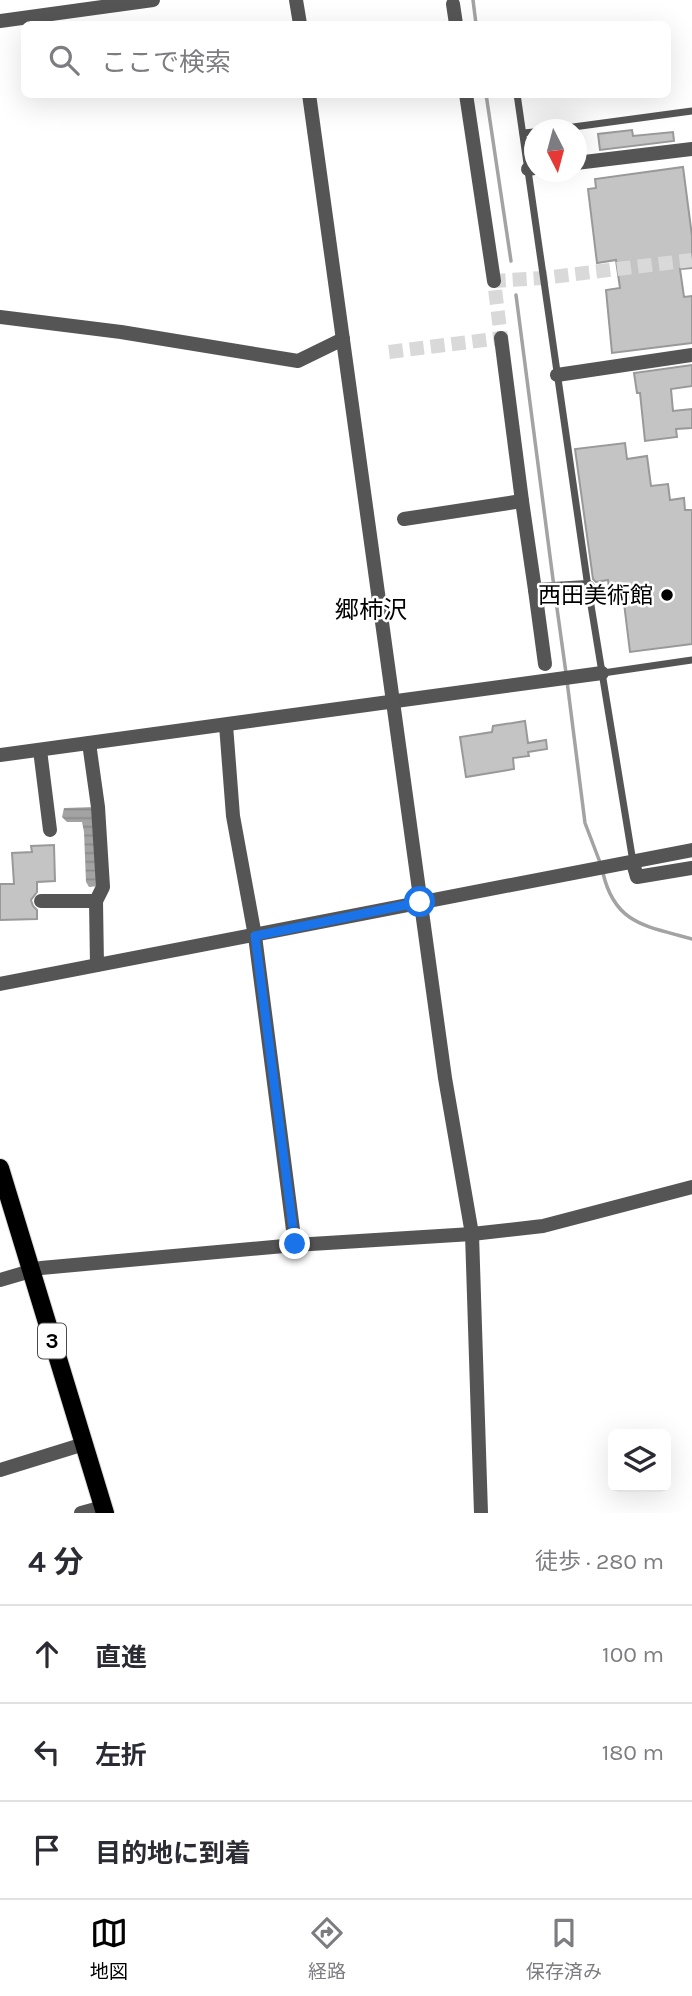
<!DOCTYPE html>
<html lang="ja">
<meta charset="utf-8">
<style>
body{margin:0;font-family:Karla,"Noto Sans JP",sans-serif;background:#f2f2f3;color:#2b2b33}
.controls{position:absolute;right:21px;bottom:21px;display:grid;overflow:hidden;border-radius:10px;box-shadow:0 7px 28px #0002}
.controls button{width:63px;height:63px;display:grid;place-items:center;padding:0;border:0;border-bottom:2px solid #e1e1e2;background:#fff;color:#2b2b33;font:35px sans-serif}
.compass{position:absolute;left:524px;top:119px;width:63px;height:63px;border-radius:50%;background:#fff;box-shadow:0 7px 28px #0002;rotate:174deg}
.stop{position:absolute;width:21px;height:21px;margin:-16px;border:5px solid #1a73e8;border-radius:50%;background:#fff}
.stop.end{background:#1a73e8;border-color:#fff;box-shadow:0 2px 7px #0008}
.list{margin:0;padding:0;list-style:none}
h2{display:flex;justify-content:space-between;align-items:center;height:91px;margin:0;padding:0 28px;font-size:30px}
h2 small{font-size:23px;font-weight:400;color:#7c7c81}
.list li{display:grid;grid-template-columns:46px 1fr auto;gap:21px;align-items:center;box-sizing:border-box;height:98px;padding:0 28px;border-top:2px solid #e1e1e2}
.list b{display:block;font-size:26px;white-space:nowrap}
.list em{font-size:23px;font-style:normal;color:#7c7c81}
.icon{flex:none;width:38px;height:38px;fill:none;stroke:currentColor;stroke-width:2;stroke-linecap:round;stroke-linejoin:round}
.map{position:relative;flex:none;width:692px;height:1513px;overflow:hidden}
.search{position:absolute;background:#fff;box-shadow:0 7px 28px #0002;left:21px;right:21px;top:21px;height:77px;display:flex;align-items:center;gap:18px;box-sizing:border-box;padding:0 24px;border-radius:10px;color:#7c7c81;font-size:26px}
.sheet{height:385px;background:#fff}
nav{display:flex;justify-content:space-around;align-items:center;box-sizing:border-box;height:98px;border-top:2px solid #e1e1e2;background:#fff;font-size:19px;color:#7c7c81}
nav a{display:grid;justify-items:center;gap:4px}
nav .on{color:#000}
.map>svg:first-child{display:block}
.water{fill:url(#water-rules)}
.lines{fill:none;stroke-linecap:round;stroke-linejoin:round}
.stream{stroke:#a3a3a3;stroke-width:3.5}
.building{fill:#c4c4c4;stroke:#999;stroke-width:2}
.minor-tunnel{stroke:#d9d9d9;stroke-width:14;stroke-dasharray:14 7;stroke-linecap:butt}
.primary-casing{stroke:#dbdbdb;stroke-width:20}
.service{stroke:#555;stroke-width:7}
.minor{stroke:#555;stroke-width:14}
.tertiary{stroke:#555;stroke-width:14}
.primary{stroke:#000;stroke-width:18}
.route{stroke:#1a73e8;stroke-width:9}
.poi-dot{fill:#000;stroke:#fff;stroke-width:2.5}
.labels{text-anchor:middle;dominant-baseline:central;stroke-width:5;stroke-linejoin:round;paint-order:stroke}
.shield{fill:#fff;stroke:#4c4c4c;stroke-width:2}
.shield-label{font-size:21px;font-weight:bold;fill:#000}
.poi-label{font-size:23px;fill:#000;stroke:#fff;text-anchor:end}
.neighbourhood-label{font-size:24px;fill:#000;stroke:#fff}
</style>
<div class="map">
<svg width="692" height="1513" viewBox="0 0 692 1513">
<defs>
<pattern id="water-rules" width="6" height="5" patternUnits="userSpaceOnUse" patternTransform="scale(1.75)"><rect width="6" height="5" fill="#a3a3a3"/><path d="M0 2.5h6" fill="none" stroke="#8b8b8b"/></pattern>
</defs>
<rect width="100%" height="100%" fill="#fff"/>
<!-- water -->
<path class="water" d="M94 807 99 886 89 887 86 882 84 832 82 822H67L62 817 64 808Z"/>
<g class="lines">
<!-- stream -->
<g class="stream">
<path d="M473 0 476 24"/>
<path d="M486 94 511 261"/>
<path d="M516 295 554 587"/>
<path d="M555 594 566 673"/>
<path d="M567 681 585 823 601 865"/>
<path d="M603 873C615 925 647 926 692 939"/>
</g>
</g>
<!-- building -->
<g class="building">
<path d="M632 130 633 136 673 132 674 141 600 150 598 134Z"/>
<path d="M683 167 692 236V268L680 269 684 297 692 296V343L612 353 606 290 620 288 616 260 597 263 588 189 596 188 595 179Z"/>
<path d="M692 365V386L671 389 673 411 692 409V428L676 429 677 437 645 441 640 393H637L634 373Z"/>
<path d="M625 443 627 459 647 456 651 486 668 484 670 500 684 498 685 510H692V644L630 652 622 587 609 589 608 580 596 582 593 579 575 449Z"/>
<path d="M525 721 528 743 546 740 547 749 528 752 529 756 513 758 514 769 466 777 460 737 492 732 493 726Z"/>
<path d="M54 845 55 881 37 882V892L31 900 33 906 37 910V919L0 920V884H14L12 853 32 852 31 846Z"/>
</g>
<g class="lines">
<!-- minor-tunnel -->
<path class="minor-tunnel" d="M389 352 501 338 494 281 543 278 692 260"/>
<defs>
<path id="primary" d="M0 1168 105 1513"/>
</defs>
<!-- primary casing -->
<use href="#primary" class="primary-casing"/>
<!-- service -->
<g class="service">
<path d="M517 94 588 587 633 862"/>
<path d="M551 130 692 111"/>
<path d="M523 133 534 132"/>
<path d="M603 673 692 660"/>
</g>
<!-- minor -->
<g class="minor">
<path d="M453 4 456 24"/>
<path d="M0 21 153 0"/>
<path d="M466 94 494 281"/>
<path d="M576 163 692 149"/>
<path d="M528 169 534 168"/>
<path d="M0 317 121 332 298 361 343 339"/>
<path d="M501 338 522 501"/>
<path d="M557 375 692 355"/>
<path d="M404 519 522 501 535 590"/>
<path d="M545 664 535 590 588 587"/>
<path d="M226 725 233 816 255 936 295 1245"/>
<path d="M89 743 98 807 103 887 96 901 97 965"/>
<path d="M40 750 50 830"/>
<path d="M0 755 602 673"/>
<path d="M633 863 637 877 692 868"/>
<path d="M41 901H96"/>
<path d="M0 1280 41 1268 295 1245 472 1234 543 1226 692 1187"/>
<path d="M0 1470 84 1444"/>
<path d="M81 1513 103 1507"/>
</g>
<!-- tertiary -->
<g class="tertiary">
<path d="M296 0 300 24"/>
<path d="M309 94 445 1078 472 1234 481 1513"/>
<path d="M0 984 692 850"/>
</g>
<!-- primary -->
<use href="#primary" class="primary"/>
</g>
<g class="lines">
<!-- route -->
<path class="route" d="M295 1244 255 936 420 902"/>
</g>
<!-- markers -->
<circle class="poi-dot" cx="667" cy="595" r="7"/>
<g class="labels">
<!-- shield labels -->
<rect class="shield" x="38" y="1323.5" width="28" height="35" rx="5"/>
<g class="shield-label">
<text x="52" y="1341">3</text>
</g>
<!-- poi labels -->
<g class="poi-label">
<text x="653" y="595">西田美術館</text>
</g>
<!-- neighbourhood labels -->
<g class="neighbourhood-label">
<text x="371" y="610">郷柿沢</text>
</g>
</g>
</svg>
<div class="controls">
<button><svg class="icon" aria-label="layers" viewBox="0 0 24 24"><path d="M12 4l9 5-9 5-9-5zM3 14l9 5 9-5"/></svg></button>
</div>
<svg class="compass" viewBox="-18 -18 36 36"><path d="M0-13l5 13h-10z" fill="#e53935"/><path d="M0 13l5-13h-10z" fill="#7c7c81"/></svg>
<div class="stop" style="left:420px;top:902px"></div>
<div class="stop end" style="left:295px;top:1244px"></div>
<div class="search"><svg class="icon" aria-label="search" viewBox="0 0 24 24"><circle cx="10" cy="10" r="6"/><path d="M15 15l6 6"/></svg>ここで検索</div>
</div>
<section class="sheet">
<h2>4 分<small>徒歩 · 280 m</small></h2>
<ul class="list">
<li><svg class="icon" aria-label="ahead" viewBox="0 0 24 24"><path d="M12 20V5M6 11l6-6 6 6"/></svg><div><b>直進</b></div><em>100 m</em></li>
<li><svg class="icon" aria-label="left" viewBox="0 0 24 24"><path d="M17 20v-9H6M10 6l-5 5 5 5"/></svg><div><b>左折</b></div><em>180 m</em></li>
<li><svg class="icon" aria-label="arrive" viewBox="0 0 24 24"><path d="M6 21V4h12l-3 4 3 4H6"/></svg><div><b>目的地に到着</b></div></li>
</ul>
</section>
<nav>
<a class="on"><svg class="icon" aria-label="map" viewBox="0 0 24 24"><path d="M3 6l6-2 6 2 6-2v14l-6 2-6-2-6 2zM9 4v14M15 6v14"/></svg>地図</a>
<a><svg class="icon" aria-label="directions" viewBox="0 0 24 24"><path d="M12 3l9 9-9 9-9-9zM9 14v-3h6M13 9l2 2-2 2"/></svg>経路</a>
<a><svg class="icon" aria-label="saved" viewBox="0 0 24 24"><path d="M7 4h10v16l-5-4-5 4z"/></svg>保存済み</a>
</nav>
